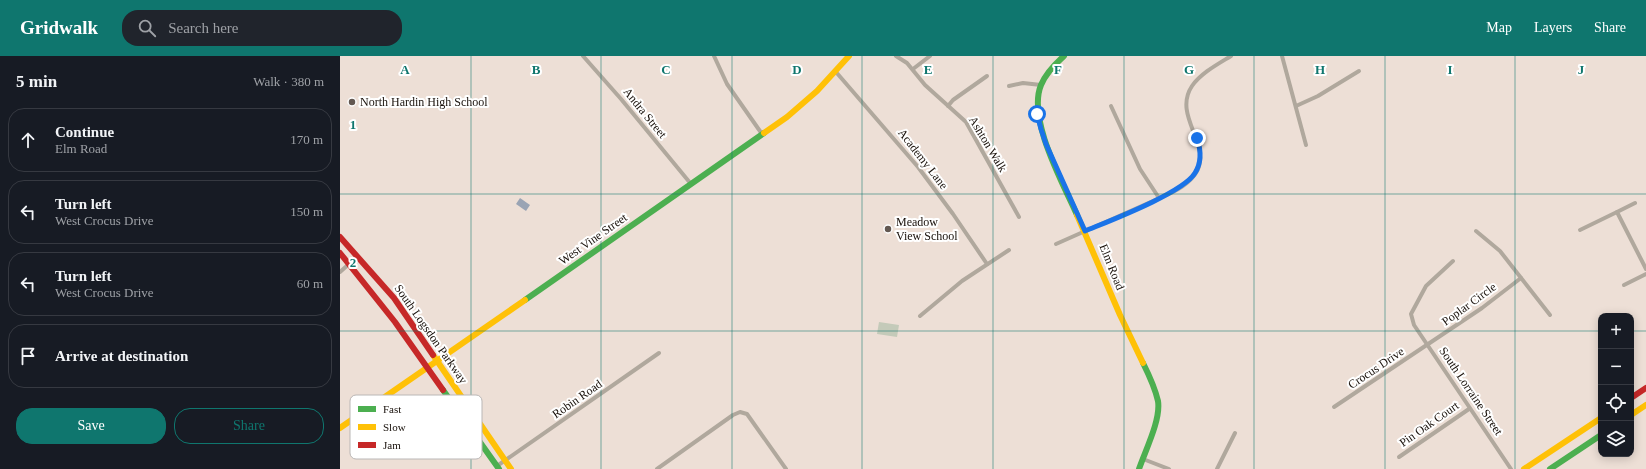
<!DOCTYPE html>
<meta charset="utf-8">
<style>
body{margin:0;font-family:"Times New Roman",serif;background:#20242c;color:#f1f3f6}
.controls{position:absolute;right:12px;bottom:12px;display:grid;overflow:hidden;border-radius:8px;box-shadow:0 2px 10px #0003}
.controls button{width:36px;height:36px;display:grid;place-items:center;padding:0;border:0;border-bottom:1px solid #363941;background:#171b24;color:#f1f3f6;font:20px sans-serif}
.stop{position:absolute;width:12px;height:12px;margin:-9px;border:3px solid #1a73e8;border-radius:50%;background:#fff}
.stop.end{background:#1a73e8;border-color:#fff;box-shadow:0 1px 4px #0008}
.list{margin:0;padding:0;list-style:none}
h2{display:flex;justify-content:space-between;align-items:center;height:52px;margin:0;padding:0 16px;font-size:17px}
h2 small{font-size:13px;font-weight:400;color:#9ea1a6}
.list li{display:grid;grid-template-columns:26px 1fr auto;gap:12px;align-items:center;box-sizing:border-box;height:64px;margin:0 8px 8px;padding:0 8px;border:1px solid #363941;border-radius:16px}
.list b{display:block;font-size:15px;white-space:nowrap}
.list p{margin:0;font-size:13px;white-space:nowrap;color:#9ea1a6}
.list em{font-size:13px;font-style:normal;color:#9ea1a6}
.actions{display:flex;gap:8px;padding:12px 16px}
.actions a{flex:1;padding:9px 0;border:1px solid #0f766e;border-radius:16px;text-align:center;font-size:14px;color:#0f766e}
.actions .main{background:#0f766e;color:#fff}
.icon{flex:none;width:22px;height:22px;fill:none;stroke:currentColor;stroke-width:2;stroke-linecap:round;stroke-linejoin:round}
.map{position:relative;flex:none;width:1306px;height:413px;overflow:hidden}
header{display:flex;align-items:center;gap:24px;box-sizing:border-box;height:56px;padding:0 20px;background:#0f766e;color:#fff}
header strong{font-size:19px}
nav{display:flex;gap:22px;margin-inline-start:auto;font-size:14px}
.search{width:280px;height:36px;background:#20242c;display:flex;align-items:center;gap:10px;box-sizing:border-box;padding:0 14px;border-radius:16px;color:#9ea1a6;font-size:15px}
main{display:flex}
aside{flex:1;background:#171b24}
.map>svg:first-child{display:block}
.green{fill:#c4cab9}
.water{fill:#9aa4b4}
.lines{fill:none;stroke-linecap:round;stroke-linejoin:round}
.street{stroke:#b0a89d;stroke-width:4}
.fast{stroke:#4caf50;stroke-width:6}
.slow{stroke:#ffc107;stroke-width:6}
.jam{stroke:#c62828;stroke-width:6}
.route{stroke:#1a73e8;stroke-width:5}
.grid{fill:none;stroke:#0f766e;stroke-width:1;stroke-opacity:0.55}
.poi-dot{fill:#635851;stroke:#fff;stroke-width:1.5}
.labels{text-anchor:middle;dominant-baseline:central;stroke-width:4;stroke-linejoin:round;paint-order:stroke}
.poi-label{font-size:12px;fill:#18100a;stroke:#fff;text-anchor:start}
.street-label{font-size:12px;fill:#18100a;stroke:#fff}
.key{fill:#fff;stroke:#bab7b6;stroke-width:1}
.key-label{font-size:11px;fill:#18100a}
.grid-label{font-size:13px;text-anchor:middle;font-weight:bold;fill:#0f766e;stroke:#fff;stroke-width:4;stroke-linejoin:round;paint-order:stroke}
</style>
<header>
<strong>Gridwalk</strong>
<div class="search"><svg class="icon" aria-label="search" viewBox="0 0 24 24"><circle cx="10" cy="10" r="6"/><path d="M15 15l6 6"/></svg>Search here</div>
<nav><a>Map</a><a>Layers</a><a>Share</a></nav>
</header>
<main>
<aside>
<h2>5 min<small>Walk · 380 m</small></h2>
<ul class="list">
<li><svg class="icon" aria-label="ahead" viewBox="0 0 24 24"><path d="M12 20V5M6 11l6-6 6 6"/></svg><div><b>Continue</b><p>Elm Road</p></div><em>170 m</em></li>
<li><svg class="icon" aria-label="left" viewBox="0 0 24 24"><path d="M17 20v-9H6M10 6l-5 5 5 5"/></svg><div><b>Turn left</b><p>West Crocus Drive</p></div><em>150 m</em></li>
<li><svg class="icon" aria-label="left" viewBox="0 0 24 24"><path d="M17 20v-9H6M10 6l-5 5 5 5"/></svg><div><b>Turn left</b><p>West Crocus Drive</p></div><em>60 m</em></li>
<li><svg class="icon" aria-label="arrive" viewBox="0 0 24 24"><path d="M6 21V4h12l-3 4 3 4H6"/></svg><div><b>Arrive at destination</b></div></li>
</ul>
<div class="actions"><a class="main">Save</a><a>Share</a></div>
</aside>
<div class="map">
<svg width="1306" height="413" viewBox="0 0 1306 413">
<rect width="100%" height="100%" fill="#eddfd6"/>
<!-- green -->
<path class="green" d="M539 266 559 269 557 281 537 278Z"/>
<!-- water -->
<path class="water" d="M180 142 190 149 186 155 176 148Z"/>
<g class="lines">
<!-- street -->
<g class="street">
<path d="M243 0 281 43 351 128"/>
<path d="M374 0 387 28 422 78"/>
<path d="M556 0 567 7 585 29 626 66 679 161"/>
<path d="M942 0 966 89"/>
<path d="M573 13 590 0"/>
<path d="M496 16 578 111 613 158 647 208"/>
<path d="M669 30 683 27 701 29"/>
<path d="M608 50 613 44 647 20"/>
<path d="M771 50 800 113 819 142"/>
<path d="M956 50 978 40 1019 15"/>
<path d="M1295 147 1277 156 1306 213"/>
<path d="M1240 174 1277 156"/>
<path d="M1136 175 1160 195 1210 259"/>
<path d="M716 188 831 137C897 104 827 67 852 30 861 17 878 8 891 0"/>
<path d="M1113 205 1086 230 1071 258 1074 269 1171 413"/>
<path d="M0 216 9 208"/>
<path d="M1284 229 1306 218"/>
<path d="M580 260 622 225 669 194"/>
<path d="M994 351 1142 252 1181 222"/>
<path d="M1059 401 1129 353"/>
<path d="M803 403 829 413"/>
<path d="M157 410 319 297"/>
<path d="M317 413 393 359 400 356 407 358 446 413"/>
<path d="M877 413 895 377"/>
</g>
<!-- fast -->
<g class="fast">
<path d="M724 0C715 8 706 17 701 29 687 63 723 127 737 159"/>
<path d="M185 244 424 77"/>
<path d="M103 334 159 413"/>
<path d="M799 413C805 395 821 364 818 345 815 332 809 319 803 307"/>
<path d="M1210 413 1261 379"/>
</g>
<!-- slow -->
<g class="slow">
<path d="M424 77 447 61 477 35 509 0"/>
<path d="M737 159 780 259 803 307"/>
<path d="M93 299 171 413"/>
<path d="M1291 359 1306 349"/>
<path d="M0 372 185 244"/>
<path d="M1184 413 1261 362"/>
</g>
<!-- jam -->
<g class="jam">
<path d="M0 181 54 242 93 299"/>
<path d="M0 197 55 266 103 334"/>
<path d="M1291 342 1306 332"/>
</g>
</g>
<g class="lines">
<!-- route -->
<path class="route" d="M697 58 701 73 706 88 745 175C769 165 843 137 855 117 862 106 861 94 857 82"/>
</g>
<!-- grid -->
<path class="grid" d="M131 0V413M261 0V413M392 0V413M522 0V413M653 0V413M784 0V413M914 0V413M1045 0V413M1175 0V413M0 138H1306M0 275H1261M1291 275H1306"/>
<!-- markers -->
<g class="poi-dot">
<circle cx="12" cy="46" r="4"/>
<circle cx="548" cy="173" r="4"/>
</g>
<g class="labels">
<!-- poi labels -->
<g class="poi-label">
<text x="20" y="46">North Hardin High School</text>
<text x="556" y="166">Meadow<tspan x="556" dy="14">View School</tspan></text>
</g>
<!-- street labels -->
<g class="street-label">
<text transform="translate(305 57) rotate(51)">Andra Street</text>
<text transform="translate(648 88) rotate(59)">Ashton Walk</text>
<text transform="translate(583 103) rotate(52)">Academy Lane</text>
<text transform="translate(253 183) rotate(-35)">West Vine Street</text>
<text transform="translate(772 211) rotate(68)">Elm Road</text>
<text transform="translate(1129 248) rotate(-36)">Poplar Circle</text>
<text transform="translate(91 278) rotate(55)">South Logsdon Parkway</text>
<text transform="translate(1036 312) rotate(-34)">Crocus Drive</text>
<text transform="translate(1131 335) rotate(56)">South Lorraine Street</text>
<text transform="translate(237 343) rotate(-35)">Robin Road</text>
<text transform="translate(1089 368) rotate(-35)">Pin Oak Court</text>
</g>
</g>
<!-- legend -->
<rect x="10" y="339" width="132" height="64" rx="6" class="key"/>
<rect x="18" y="350" width="18" height="6" fill="#4caf50"/>
<rect x="18" y="368" width="18" height="6" fill="#ffc107"/>
<rect x="18" y="386" width="18" height="6" fill="#c62828"/>
<g class="key-label">
<text x="43" y="357">Fast</text>
<text x="43" y="375">Slow</text>
<text x="43" y="393">Jam</text>
</g>
<g class="grid-label">
<text x="65" y="18">A</text>
<text x="196" y="18">B</text>
<text x="326" y="18">C</text>
<text x="457" y="18">D</text>
<text x="588" y="18">E</text>
<text x="718" y="18">F</text>
<text x="849" y="18">G</text>
<text x="980" y="18">H</text>
<text x="1110" y="18">I</text>
<text x="1241" y="18">J</text>
<text x="13" y="73">1</text>
<text x="13" y="211">2</text>
</g>
</svg>
<div class="controls">
<button>+</button>
<button>−</button>
<button><svg class="icon" aria-label="locate" viewBox="0 0 24 24"><circle cx="12" cy="12" r="6"/><path d="M12 2v4M12 18v4M2 12h4M18 12h4"/></svg></button>
<button><svg class="icon" aria-label="layers" viewBox="0 0 24 24"><path d="M12 4l9 5-9 5-9-5zM3 14l9 5 9-5"/></svg></button>
</div>
<div class="stop" style="left:697px;top:58px"></div>
<div class="stop end" style="left:857px;top:82px"></div>
</div>
</main>
